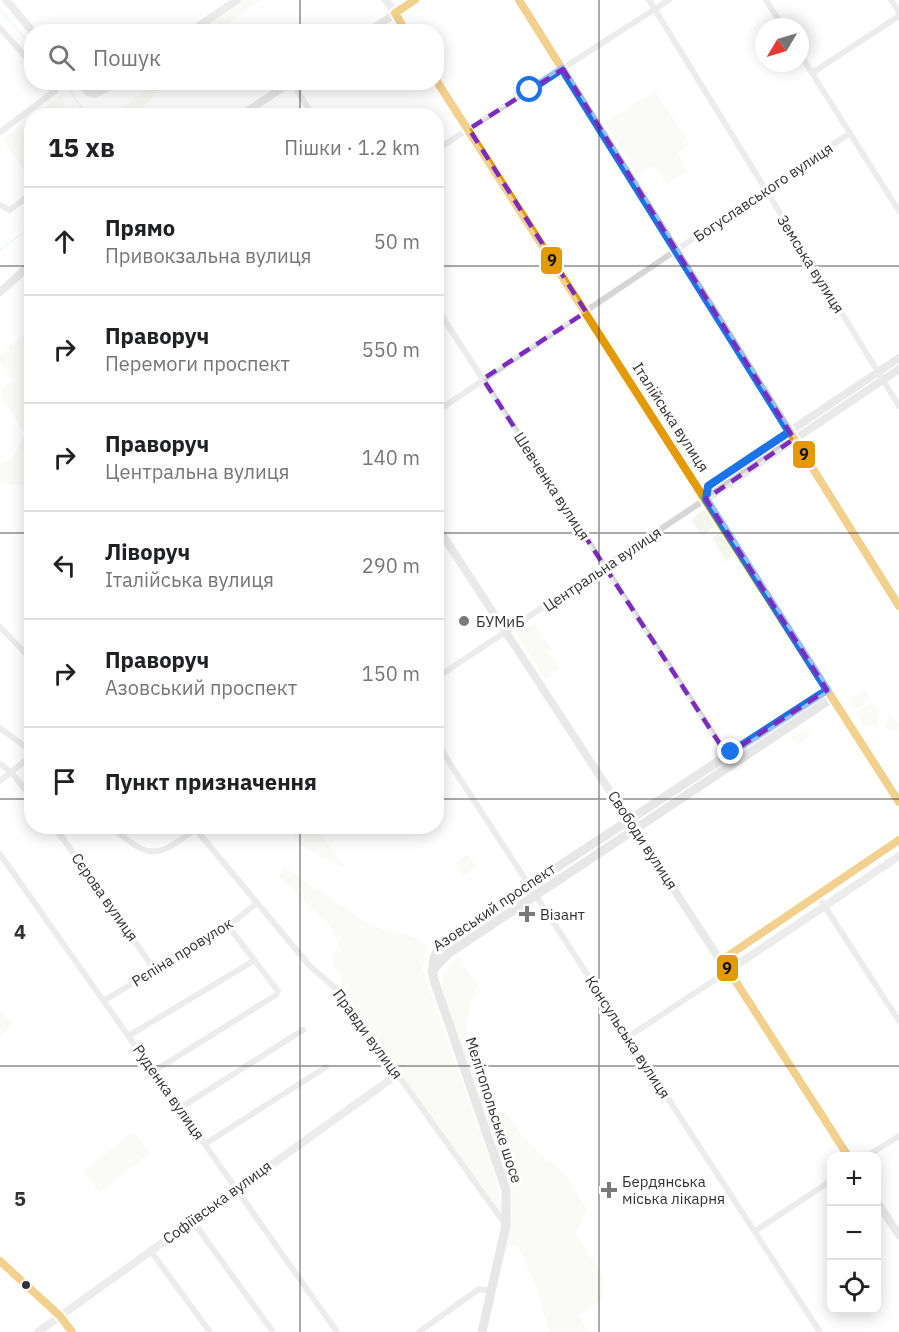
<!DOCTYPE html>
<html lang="uk">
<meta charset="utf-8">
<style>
body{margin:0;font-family:"IBM Plex Sans",sans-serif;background:#f6f6f6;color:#202124}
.controls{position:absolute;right:18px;bottom:18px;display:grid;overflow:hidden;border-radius:12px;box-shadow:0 3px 15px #0003}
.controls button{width:54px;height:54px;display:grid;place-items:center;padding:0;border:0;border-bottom:2px solid #e0e0e0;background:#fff;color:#202124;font:30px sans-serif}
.compass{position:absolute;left:755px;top:18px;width:54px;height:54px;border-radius:50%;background:#fff;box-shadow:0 3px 15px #0003;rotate:232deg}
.stop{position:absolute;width:18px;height:18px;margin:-14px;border:4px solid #1a73e8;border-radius:50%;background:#fff}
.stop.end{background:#1a73e8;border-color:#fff;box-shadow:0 2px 6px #0008}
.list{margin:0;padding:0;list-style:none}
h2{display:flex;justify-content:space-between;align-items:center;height:78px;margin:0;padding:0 24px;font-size:26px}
h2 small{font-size:20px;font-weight:400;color:#757577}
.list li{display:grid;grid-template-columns:39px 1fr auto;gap:18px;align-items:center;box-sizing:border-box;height:108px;padding:0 24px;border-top:2px solid #e0e0e0}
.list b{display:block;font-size:22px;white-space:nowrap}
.list p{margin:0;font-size:20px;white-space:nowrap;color:#757577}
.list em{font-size:20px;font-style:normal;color:#757577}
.icon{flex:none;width:33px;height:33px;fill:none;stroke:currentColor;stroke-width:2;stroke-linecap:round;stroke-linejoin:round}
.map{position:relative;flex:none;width:899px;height:1332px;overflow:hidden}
.search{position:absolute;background:#fff;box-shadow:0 3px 15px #0003;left:24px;top:24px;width:420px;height:66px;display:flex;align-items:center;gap:15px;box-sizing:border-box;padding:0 21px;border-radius:24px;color:#757577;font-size:22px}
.panel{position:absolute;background:#fff;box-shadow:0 3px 15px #0003;left:24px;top:108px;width:420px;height:726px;border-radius:24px}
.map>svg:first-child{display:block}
.green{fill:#f3f6ed}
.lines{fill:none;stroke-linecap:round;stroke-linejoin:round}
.stream{stroke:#dbeef4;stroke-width:1.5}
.minor{stroke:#d6d6d6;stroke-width:6}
.tertiary{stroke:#d6d6d6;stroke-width:8}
.secondary{stroke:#cfcfcf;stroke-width:8}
.primary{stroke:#c9c9c9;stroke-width:9}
.bus-1-casing{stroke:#fff;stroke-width:12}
.bus-1{stroke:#e39a05;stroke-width:8}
.route{stroke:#1a73e8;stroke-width:8}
.marked{fill:none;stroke:#7b2cbf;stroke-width:4.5;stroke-dasharray:12 8;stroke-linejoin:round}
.grid{fill:none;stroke:#323232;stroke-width:1.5;stroke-opacity:0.55}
.poi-dot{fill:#7a7a7a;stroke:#fff;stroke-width:2}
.bus-dot{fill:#323232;stroke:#fff;stroke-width:2}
.labels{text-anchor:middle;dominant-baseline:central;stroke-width:6;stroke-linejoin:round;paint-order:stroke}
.street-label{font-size:15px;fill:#323232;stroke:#fff}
.poi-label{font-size:15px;fill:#323232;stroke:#fff;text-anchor:start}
.grid-label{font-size:20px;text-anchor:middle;font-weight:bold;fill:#323232;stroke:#fff;stroke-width:6;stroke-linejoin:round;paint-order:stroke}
.line-badge{stroke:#fff;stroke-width:2}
.pale-badge-label{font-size:16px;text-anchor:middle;font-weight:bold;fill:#111}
</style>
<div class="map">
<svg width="899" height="1332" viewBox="0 0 899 1332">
<rect width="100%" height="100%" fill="#fff"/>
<!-- green -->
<g class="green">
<path d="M244 0H261L218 31 197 32Z"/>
<path d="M152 82 164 83 137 115H122L126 106Z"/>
<path d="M655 91 690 144 678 153 688 171 667 184 654 166 638 175 605 122Z"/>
<path d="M61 96 68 115H34Z"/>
<path d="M31 117V169H23L2 139Z"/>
<path d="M25 334 32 345 31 490 27 485 0 484V464L12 459 25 434C20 424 0 399 0 390L14 380 0 362V355Z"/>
<path d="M704 510 715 527 702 536 691 519Z"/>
<path d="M720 533 734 555 724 562 723 555 712 538Z"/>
<path d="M534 623 552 649 548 652 560 669 545 679 516 634Z"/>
<path d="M867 688 869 701 855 711 847 700Z"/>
<path d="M872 702 880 709 877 726 863 724 856 713Z"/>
<path d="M889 712 899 724V732L885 728Z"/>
<path d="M806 728 811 736 796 746 791 738Z"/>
<path d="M288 827H316L347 869 300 845Z"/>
<path d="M468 854 477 867 463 876 454 863Z"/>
<path d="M285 867 372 926 416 938 428 946 422 968 494 1172 500 1194 501 1213 340 991 342 977 333 965 332 956 339 944 329 925 279 876Z"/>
<path d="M457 956 482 992 471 1000 467 1030 478 1049 483 1065 479 1069 502 1113 506 1111 520 1132 550 1162 564 1172 587 1209 576 1234 605 1279 602 1300 579 1315 588 1332H549L537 1289 517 1245H509L502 1263 512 1215 510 1187 442 993 443 973Z"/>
<path d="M0 1011 13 1023 0 1037Z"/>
<path d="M134 1131 150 1153 100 1193 83 1171Z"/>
</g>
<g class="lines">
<!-- stream -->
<g class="stream">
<path d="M0 10 32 46"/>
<path d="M64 82 87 116"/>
<path d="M0 250 32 226"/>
</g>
<!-- minor -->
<g class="minor">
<path d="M649 0 899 406"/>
<path d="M766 0 783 27"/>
<path d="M891 0 899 12"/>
<path d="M0 28 32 64"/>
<path d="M800 54 899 211"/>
<path d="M812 73 899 16"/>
<path d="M292 82 313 116"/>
<path d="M0 132 55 91 47 82"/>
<path d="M436 150 669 0"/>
<path d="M0 205 10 210 32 193"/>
<path d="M436 307 727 755"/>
<path d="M436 412 850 133"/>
<path d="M0 627 32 660"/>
<path d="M436 678 706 499"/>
<path d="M0 728 32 752"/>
<path d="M436 742 820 1332"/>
<path d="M0 764 11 772 32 798"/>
<path d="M0 781 32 755"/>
<path d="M54 826 154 969"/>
<path d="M110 826C149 858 154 861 195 829"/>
<path d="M193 826 309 965 337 990 505 1224"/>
<path d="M0 854 337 1332"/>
<path d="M818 896 899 1021"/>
<path d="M105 1000 228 926 257 903"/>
<path d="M130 1035 255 960"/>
<path d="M628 1037 728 971"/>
<path d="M154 1071 276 995 278 991 228 926"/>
<path d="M180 1108 303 1030"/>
<path d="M205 1144 326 1067"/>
<path d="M867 1156 899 1136"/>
<path d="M192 1220 273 1332"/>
<path d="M755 1231 832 1180"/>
<path d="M150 1250 210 1332"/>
<path d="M419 1332 479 1289 491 1291"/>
</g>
<!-- tertiary -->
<g class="tertiary">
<path d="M6 0 33 32"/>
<path d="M386 0 395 13"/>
<path d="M519 0 899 606"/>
<path d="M190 32 237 0"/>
<path d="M79 82 88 92 95 94 117 82"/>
<path d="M722 960 899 840"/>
<path d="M728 971 899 856"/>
<path d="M38 1332 398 1074"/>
</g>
<!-- secondary -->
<g class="secondary">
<path d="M395 13 406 32"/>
<path d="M368 32 415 0"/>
<path d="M436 79 827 690"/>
<path d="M240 116 291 82"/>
<path d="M0 292 32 263"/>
<path d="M706 499 708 486 899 358"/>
<path d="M706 499 899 369"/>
<path d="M436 525 848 1156"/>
<path d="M832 698 899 802"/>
<path d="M876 1200 899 1235"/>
<path d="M0 1261 60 1316 72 1332"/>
</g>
<!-- primary -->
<path class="primary" d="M432 971 449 953 832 698 827 690 454 935C436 947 430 959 434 980L506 1190V1225L482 1332"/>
<defs>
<g id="bus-1">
<path d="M519 0 899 606"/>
<path d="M406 32 395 13 415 0"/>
<path d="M436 80 899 802"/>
<path d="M848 1156 722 960 899 840"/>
<path d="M0 1261 60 1316 72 1332"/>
</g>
</defs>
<!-- bus-1 casing -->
<use href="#bus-1" class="bus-1-casing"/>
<!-- bus-1 -->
<use href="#bus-1" class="bus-1"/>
</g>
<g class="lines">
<!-- route -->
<path class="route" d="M530 90 562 69 789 432 708 486 706 499 827 690 731 752"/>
</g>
<!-- marked area -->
<path d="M0 0H899V1332H0ZM563 69 794 439 706 499 827 690 727 755 483 379 586 312 469 129Z" fill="#fff" fill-opacity=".55" fill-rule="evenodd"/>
<path class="marked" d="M563 69 794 439 706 499 827 690 727 755 483 379 586 312 469 129Z"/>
<!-- grid -->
<path class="grid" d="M300 0V32M599 0V1332M300 82V116M0 266H32M436 266H899M0 533H32M436 533H899M0 799H32M436 799H899M300 826V1332M0 1066H899"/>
<!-- markers -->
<g class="poi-dot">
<circle cx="464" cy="621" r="6"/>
<path d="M524 905h6v6h6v6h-6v6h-6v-6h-6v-6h6z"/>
<path d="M606 1181h6v6h6v6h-6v6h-6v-6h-6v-6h6z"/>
</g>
<circle class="bus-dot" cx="26" cy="1285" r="5"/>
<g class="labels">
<!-- street labels -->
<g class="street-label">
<text transform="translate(763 192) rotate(-34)">Богуславського вулиця</text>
<text transform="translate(811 264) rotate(58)">Земська вулиця</text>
<text transform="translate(671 417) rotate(57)">Італійська вулиця</text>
<text transform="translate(552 486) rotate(57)">Шевченка вулиця</text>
<text transform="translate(602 569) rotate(-34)">Центральна вулиця</text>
<text transform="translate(643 840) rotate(57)">Свободи вулиця</text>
<text transform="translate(105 897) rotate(55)">Сєрова вулиця</text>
<text transform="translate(494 907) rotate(-34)">Азовський проспект</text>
<text transform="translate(182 952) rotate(-32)">Рєпіна провулок</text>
<text transform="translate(368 1034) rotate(54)">Правди вулиця</text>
<text transform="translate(628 1037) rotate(57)">Консульська вулиця</text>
<text transform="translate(169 1092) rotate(55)">Руденка вулиця</text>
<text transform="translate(494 1110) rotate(72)">Мелітопольське шосе</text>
<text transform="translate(217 1202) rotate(-36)">Софіївська вулиця</text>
</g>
<!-- poi labels -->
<g class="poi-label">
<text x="476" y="621">БУМиБ</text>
<text x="540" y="914">Візант</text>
<text x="622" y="1181">Бердянська<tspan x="622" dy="17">міська лікарня</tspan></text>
</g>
</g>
<g class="grid-label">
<text x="20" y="939">4</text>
<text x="20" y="1206">5</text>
</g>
<g class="line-badge">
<rect x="540" y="246" width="23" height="29" rx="6" fill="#e39a05"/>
<rect x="792" y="440" width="24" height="29" rx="6" fill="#e39a05"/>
<rect x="716" y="954" width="23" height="28" rx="6" fill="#e39a05"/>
</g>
<g class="pale-badge-label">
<text x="552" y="266">9</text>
<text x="804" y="460">9</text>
<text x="727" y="974">9</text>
</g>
</svg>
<div class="controls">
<button>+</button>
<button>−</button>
<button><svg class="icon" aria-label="locate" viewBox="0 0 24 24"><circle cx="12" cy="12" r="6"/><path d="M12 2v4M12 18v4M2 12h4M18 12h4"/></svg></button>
</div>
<svg class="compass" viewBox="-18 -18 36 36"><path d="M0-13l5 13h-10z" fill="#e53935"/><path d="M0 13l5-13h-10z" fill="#757577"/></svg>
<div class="stop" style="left:530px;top:90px"></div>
<div class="stop end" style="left:731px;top:752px"></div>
<div class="search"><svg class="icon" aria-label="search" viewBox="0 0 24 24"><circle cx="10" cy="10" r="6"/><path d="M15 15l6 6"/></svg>Пошук</div>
<section class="panel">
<h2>15 хв<small>Пішки · 1.2 km</small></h2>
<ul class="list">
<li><svg class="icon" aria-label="ahead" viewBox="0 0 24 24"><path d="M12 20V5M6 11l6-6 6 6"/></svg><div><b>Прямо</b><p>Привокзальна вулиця</p></div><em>50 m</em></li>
<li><svg class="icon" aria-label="right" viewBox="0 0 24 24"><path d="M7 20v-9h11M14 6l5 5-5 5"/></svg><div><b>Праворуч</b><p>Перемоги проспект</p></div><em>550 m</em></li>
<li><svg class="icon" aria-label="right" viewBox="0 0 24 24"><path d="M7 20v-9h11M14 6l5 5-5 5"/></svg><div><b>Праворуч</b><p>Центральна вулиця</p></div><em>140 m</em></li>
<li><svg class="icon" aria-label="left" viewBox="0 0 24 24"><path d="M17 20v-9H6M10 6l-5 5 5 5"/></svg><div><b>Ліворуч</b><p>Італійська вулиця</p></div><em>290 m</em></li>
<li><svg class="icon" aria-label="right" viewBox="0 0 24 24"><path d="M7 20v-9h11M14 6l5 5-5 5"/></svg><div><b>Праворуч</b><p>Азовський проспект</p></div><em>150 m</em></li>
<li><svg class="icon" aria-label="arrive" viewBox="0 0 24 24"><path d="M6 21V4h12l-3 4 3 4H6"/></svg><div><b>Пункт призначення</b></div></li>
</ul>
</section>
</div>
